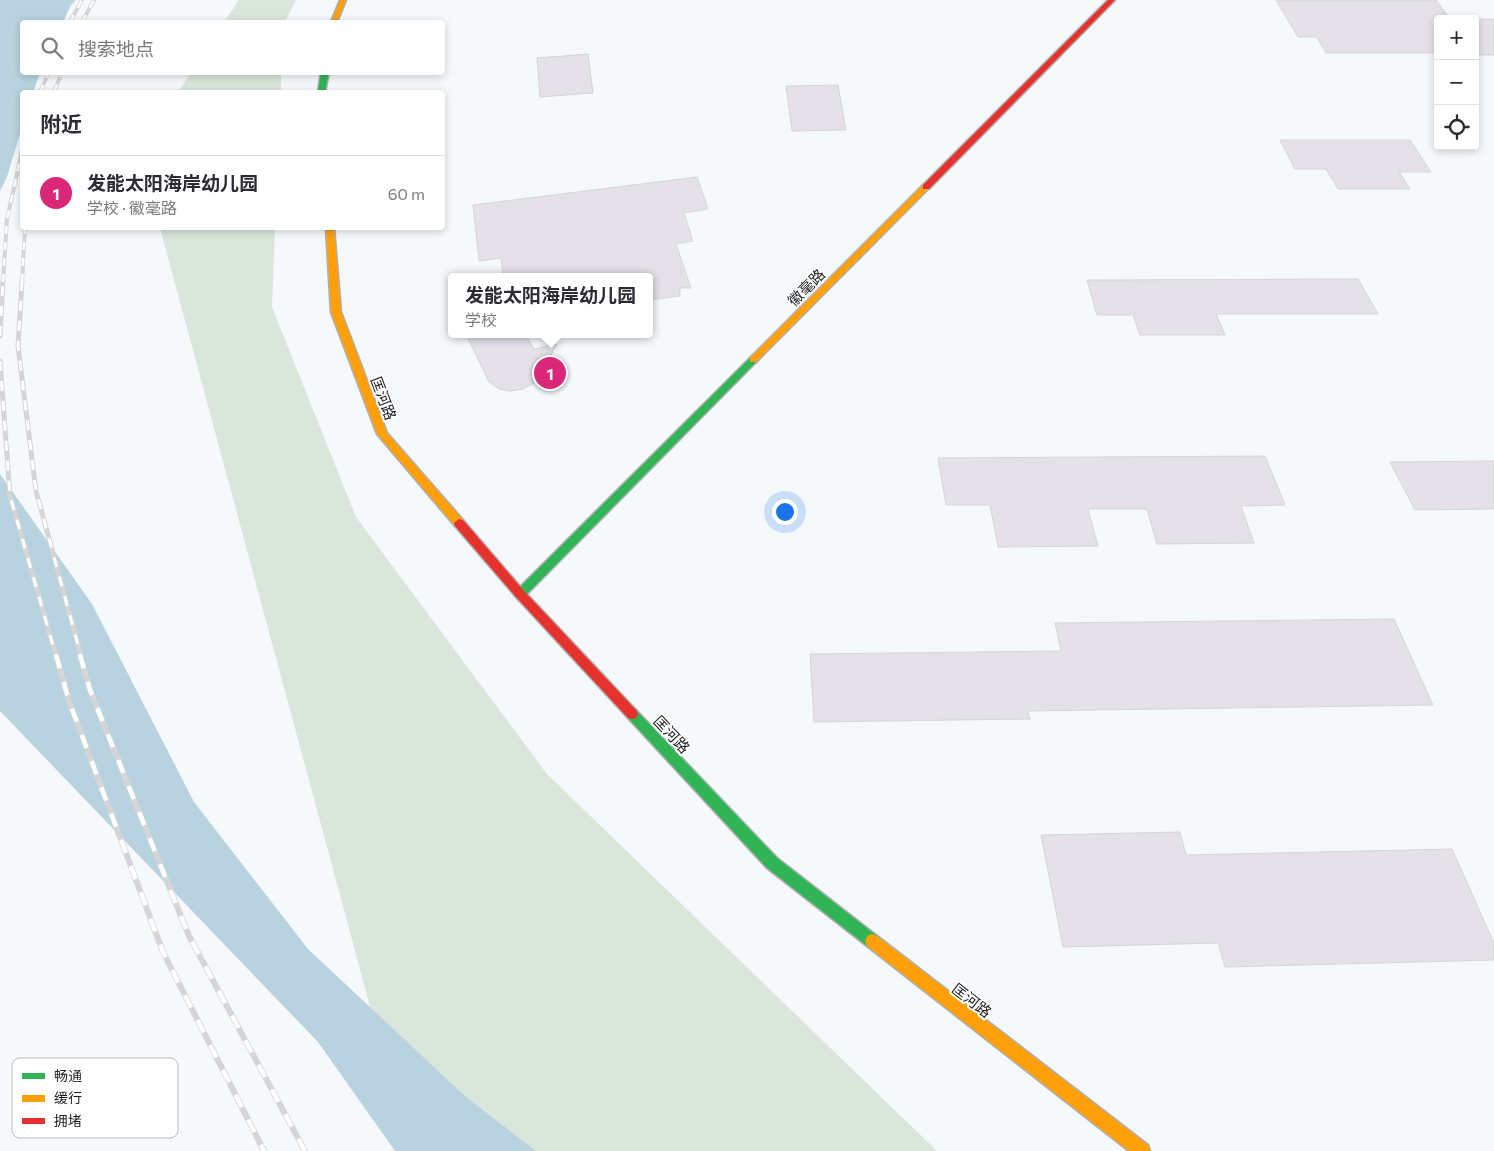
<!DOCTYPE html>
<html lang="zh">
<meta charset="utf-8">
<style>
body{margin:0;font-family:Commissioner,"Noto Sans SC",sans-serif;background:#f2f2f3;color:#2b2b33}
.controls{position:absolute;right:15px;top:15px;display:grid;overflow:hidden;border-radius:5px;box-shadow:0 2px 8px #0003}
.controls button{width:45px;height:45px;display:grid;place-items:center;padding:0;border:0;border-bottom:1px solid #e1e1e2;background:#fff;color:#2b2b33;font:25px sans-serif}
.you{position:absolute;left:784px;top:511px;width:18px;height:18px;margin:-12px;border:4px solid #fff;border-radius:50%;background:#1a73e8;box-shadow:0 0 0 8px #1a73e833}
.badge{display:grid;place-items:center;width:32px;height:32px;border-radius:50%;background:#db2777;color:#fff;font-size:16px;font-weight:700}
.pin{position:absolute;translate:-50% -50%;border:2px solid #fff;box-shadow:0 1px 5px #0006}
.popup{position:absolute;left:448px;top:273px;width:205px;height:65px;box-sizing:border-box;display:grid;place-content:center;border-radius:5px;background:#fff;filter:drop-shadow(0 1px 4px #0005);font-size:16px;white-space:nowrap;color:#7c7c81}
.popup b{font-size:19px;color:#2b2b33}
.popup::after{content:'';position:absolute;left:50%;top:100%;margin-left:-10px;border:10px solid transparent;border-top-color:#fff}
.list{margin:0;padding:0;list-style:none}
h2{display:flex;justify-content:space-between;align-items:center;height:65px;margin:0;padding:0 20px;font-size:21px}
h2 small{font-size:16px;font-weight:400;color:#7c7c81}
.list li{display:grid;grid-template-columns:32px 1fr auto;gap:15px;align-items:center;box-sizing:border-box;height:75px;padding:0 20px;border-top:1px solid #e1e1e2}
.list b{display:block;font-size:19px;white-space:nowrap}
.list p{margin:0;font-size:16px;white-space:nowrap;color:#7c7c81}
.list em{font-size:16px;font-style:normal;color:#7c7c81}
.icon{flex:none;width:28px;height:28px;fill:none;stroke:currentColor;stroke-width:2;stroke-linecap:round;stroke-linejoin:round}
.map{position:relative;flex:none;width:1494px;height:1151px;overflow:hidden}
.search{position:absolute;background:#fff;box-shadow:0 2px 8px #0003;left:20px;top:20px;width:425px;height:55px;display:flex;align-items:center;gap:12px;box-sizing:border-box;padding:0 18px;border-radius:5px;color:#7c7c81;font-size:19px}
.panel{position:absolute;background:#fff;box-shadow:0 2px 8px #0003;left:20px;top:90px;width:425px;height:140px;border-radius:5px}
.map>svg:first-child{display:block}
.green{fill:#dae6db}
.water{fill:#b8d3df}
.building{fill:#e4e1e8;stroke:#d4d5d7}
.lines{fill:none;stroke-linecap:round;stroke-linejoin:round}
.fast-casing{stroke:#aeb0b3;stroke-width:3}
.slow-casing{stroke:#aeb0b3;stroke-width:3}
.jam-casing{stroke:#aeb0b3;stroke-width:3}
.fast{fill:#30b455;fill-rule:evenodd}
.slow{fill:#ff9f0a;fill-rule:evenodd}
.jam{fill:#e5322d;fill-rule:evenodd}
.rail-far2-casing{stroke:#d5d5d7;stroke-width:4}
.rail-far1-casing{stroke:#d5d5d7;stroke-width:5}
.rail-casing{stroke:#d5d5d7;stroke-width:6}
.rail-far2{stroke:#fff;stroke-width:2.5;stroke-dasharray:8;stroke-linecap:butt}
.rail-far1{stroke:#fff;stroke-width:3;stroke-dasharray:10;stroke-linecap:butt}
.rail{stroke:#fff;stroke-width:4.5;stroke-dasharray:14;stroke-linecap:butt}
.labels{text-anchor:middle;dominant-baseline:central;stroke-width:4;stroke-linejoin:round;paint-order:stroke}
.street-label{font-size:15px;fill:#1a1c1f;stroke:#fff}
.key{fill:#fff;stroke:#babbbc;stroke-width:1}
.key-label{font-size:14px;fill:#1a1c1f}
</style>
<div class="map">
<svg width="1494" height="1151" viewBox="0 0 1494 1151">
<rect width="100%" height="100%" fill="#f6f9fc"/>
<!-- green -->
<g class="green">
<path d="M239 0H296L285 22H224Z"/>
<path d="M191 73H281V92H178Z"/>
<path d="M160 228H275L272 307 356 517 547 774 937 1151H409Z"/>
</g>
<!-- water -->
<g class="water">
<path d="M0 0H76L71 5 63 22H22V72L40 73 33 92H22V127L7 177 0 191Z"/>
<path d="M0 474 92 604 194 802 308 949 466 1097 536 1151H395L318 1042 0 711Z"/>
</g>
<!-- building -->
<g class="building">
<path d="M1276 0H1436L1450 19H1438V55L1434 53H1326L1317 37H1298Z"/>
<rect x="1475" y="19" width="19" height="36"/>
<path d="M588 54 593 93 540 97 537 58Z"/>
<path d="M838 85 846 130 792 131 786 86Z"/>
<path d="M1280 140H1410L1431 172H1399L1410 189H1338L1326 169H1295Z"/>
<path d="M697 177 708 209 684 213 693 241 676 244 691 288H680V296L649 300V277H503L501 258 479 261 473 205Z"/>
<path d="M1358 279 1378 314H1216L1225 335H1140L1133 315H1097L1087 280Z"/>
<path d="M466 334H525L534 349 557 344 536 382 523 389 510 391 499 389 489 382Z"/>
<path d="M1265 456 1285 505 1241 506 1254 543 1157 544 1147 509H1088L1098 546 998 547 990 505H946L938 458Z"/>
<path d="M1494 461V509L1415 510 1390 462Z"/>
<path d="M1394 619 1433 705 1028 711 1030 719 814 722 810 654 1061 651 1055 623Z"/>
<path d="M1180 832 1186 855 1452 849 1494 943V960L1225 967 1218 943 1063 947 1041 835Z"/>
</g>
<g class="lines">
<defs>
<g id="fast">
<path d="M321 72H329L325 92H318Z"/>
<path d="M753 357 758 360 756 362 524 597H516L514 594 516 591 750 358Z"/>
<path d="M632 709 636 710 777 858 877 936 879 941 877 946 872 948 867 946 767 868 628 718 626 714 628 710Z"/>
</g>
<g id="slow">
<path d="M340 0H346L337 22H331Z"/>
<path d="M923 185 930 187 756 362H750V358Z"/>
<path d="M326 228H334L341 312 387 433 463 520 464 523 463 526H455L377 434 331 312Z"/>
<path d="M872 934 877 936 1148 1145 1150 1151H1129L867 946 865 941 867 936Z"/>
</g>
<g id="jam">
<path d="M1108 0H1115L929 189H923V185Z"/>
<path d="M459 519 463 520 524 591 636 710 638 714 636 718 632 719 628 718 516 597 455 526 454 523Z"/>
</g>
</defs>
<!-- fast casing -->
<use href="#fast" class="fast-casing"/>
<!-- slow casing -->
<use href="#slow" class="slow-casing"/>
<!-- jam casing -->
<use href="#jam" class="jam-casing"/>
<!-- fast -->
<use href="#fast" class="fast"/>
<!-- slow -->
<use href="#slow" class="slow"/>
<!-- jam -->
<use href="#jam" class="jam"/>
<defs>
<g id="rail-far2">
<path d="M70 22 82 0"/>
<path d="M82 22 94 0"/>
<path d="M40 92 49 72"/>
<path d="M54 92 62 72"/>
<path d="M3 282 7 219 22 151"/>
<path d="M22 282 25 228"/>
</g>
<g id="rail-far1">
<path d="M22 281 18 346 36 491 81 656"/>
<path d="M0 336 3 281"/>
<path d="M0 361 10 496 56 656"/>
</g>
<g id="rail">
<path d="M56 655 69 701 163 952 264 1151"/>
<path d="M80 655 90 690 189 936 305 1151"/>
</g>
</defs>
<!-- rail-far2 casing -->
<use href="#rail-far2" class="rail-far2-casing"/>
<!-- rail-far1 casing -->
<use href="#rail-far1" class="rail-far1-casing"/>
<!-- rail casing -->
<use href="#rail" class="rail-casing"/>
<!-- rail-far2 -->
<use href="#rail-far2" class="rail-far2"/>
<!-- rail-far1 -->
<use href="#rail-far1" class="rail-far1"/>
<!-- rail -->
<use href="#rail" class="rail"/>
</g>
<g class="labels">
<!-- street labels -->
<g class="street-label">
<text transform="translate(806 287) rotate(-45)">徽毫路</text>
<text transform="translate(384 398) rotate(69)">匡河路</text>
<text transform="translate(672 734) rotate(47)">匡河路</text>
<text transform="translate(972 1000) rotate(38)">匡河路</text>
</g>
</g>
<!-- legend -->
<rect x="12" y="1058" width="166" height="80" rx="8" class="key"/>
<rect x="22" y="1073" width="23" height="6" fill="#30b455"/>
<rect x="22" y="1095" width="23" height="7" fill="#ff9f0a"/>
<rect x="22" y="1118" width="23" height="6" fill="#e5322d"/>
<g class="key-label">
<text x="54" y="1081">畅通</text>
<text x="54" y="1103">缓行</text>
<text x="54" y="1126">拥堵</text>
</g>
</svg>
<div class="controls">
<button>+</button>
<button>−</button>
<button><svg class="icon" aria-label="locate" viewBox="0 0 24 24"><circle cx="12" cy="12" r="6"/><path d="M12 2v4M12 18v4M2 12h4M18 12h4"/></svg></button>
</div>
<div class="you"></div>
<div class="pin badge" style="left:550px;top:373px">1</div>
<div class="popup"><b>发能太阳海岸幼儿园</b>学校</div>
<div class="search"><svg class="icon" aria-label="search" viewBox="0 0 24 24"><circle cx="10" cy="10" r="6"/><path d="M15 15l6 6"/></svg>搜索地点</div>
<section class="panel">
<h2>附近<small></small></h2>
<ul class="list">
<li><span class="badge">1</span><div><b>发能太阳海岸幼儿园</b><p>学校 · 徽毫路</p></div><em>60 m</em></li>
</ul>
</section>
</div>
